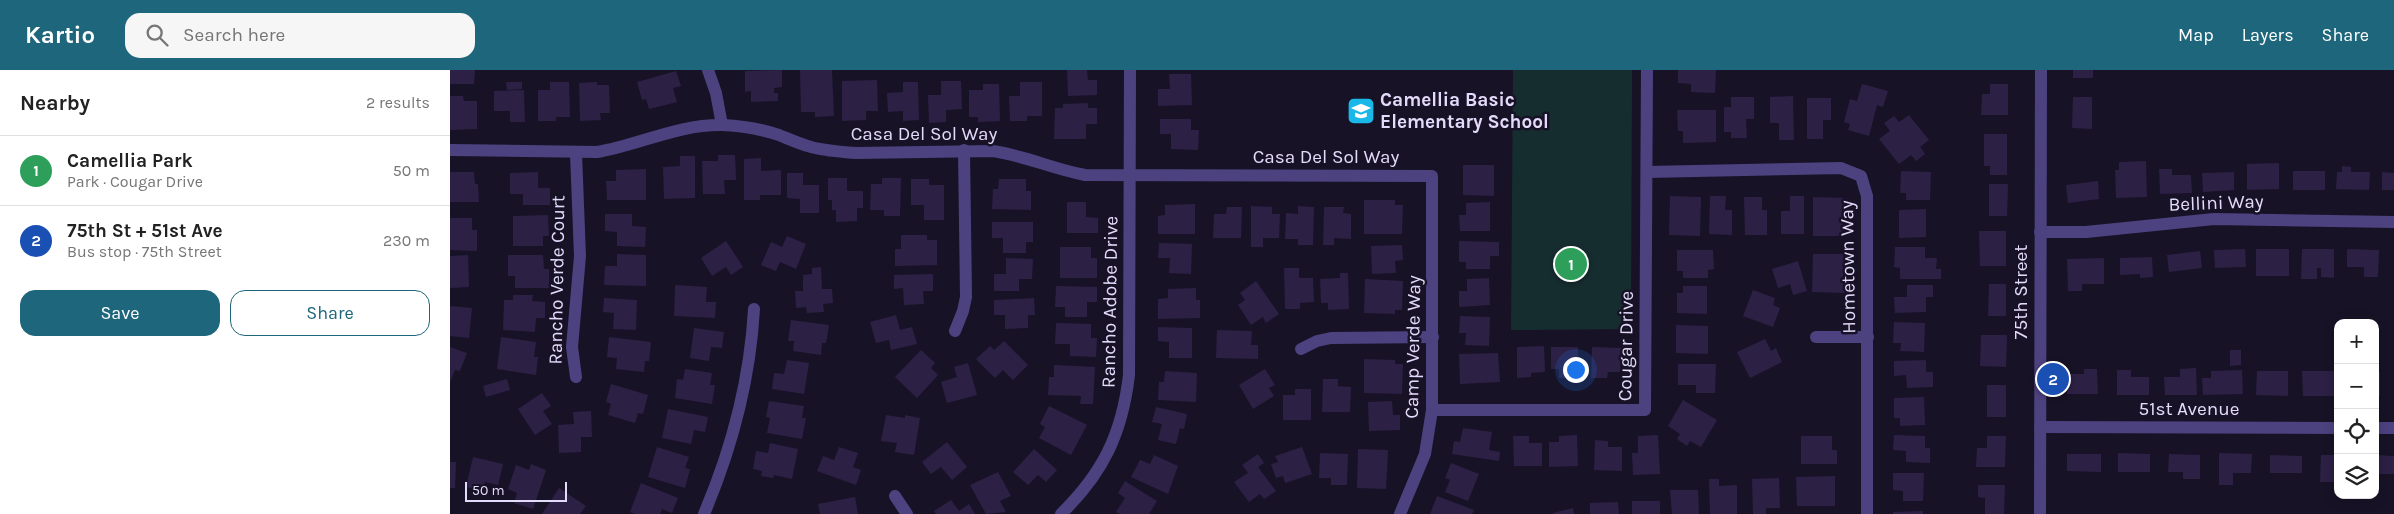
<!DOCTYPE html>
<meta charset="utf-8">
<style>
body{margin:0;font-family:Karla,sans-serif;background:#f6f6f6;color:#222}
.controls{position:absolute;right:15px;bottom:15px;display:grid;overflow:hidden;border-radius:10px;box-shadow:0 2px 12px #0003}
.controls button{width:45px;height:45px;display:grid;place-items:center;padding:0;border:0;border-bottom:1px solid #e0e0e0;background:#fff;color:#222;font:25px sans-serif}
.scale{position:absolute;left:15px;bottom:12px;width:102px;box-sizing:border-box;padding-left:5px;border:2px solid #e3dbfb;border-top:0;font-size:14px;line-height:18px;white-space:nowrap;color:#e3dbfb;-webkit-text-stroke:4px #181226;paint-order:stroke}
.you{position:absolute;left:1125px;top:299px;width:18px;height:18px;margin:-12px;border:4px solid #fff;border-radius:50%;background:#1a73e8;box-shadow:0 0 0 8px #1a73e833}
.badge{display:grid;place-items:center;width:32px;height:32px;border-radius:50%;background:#1e667b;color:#fff;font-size:16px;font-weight:700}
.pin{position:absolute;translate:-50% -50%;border:2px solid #fff;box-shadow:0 1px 5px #0006}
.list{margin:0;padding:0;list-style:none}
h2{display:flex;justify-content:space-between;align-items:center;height:65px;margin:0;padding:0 20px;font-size:21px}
h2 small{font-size:16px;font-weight:400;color:#767676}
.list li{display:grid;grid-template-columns:32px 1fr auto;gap:15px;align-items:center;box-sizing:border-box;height:70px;padding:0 20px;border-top:1px solid #e0e0e0}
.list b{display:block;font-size:19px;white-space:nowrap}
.list p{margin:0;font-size:16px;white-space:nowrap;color:#767676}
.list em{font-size:16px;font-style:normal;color:#767676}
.actions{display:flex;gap:10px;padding:15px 20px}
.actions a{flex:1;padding:11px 0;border:1px solid #1e667b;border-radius:15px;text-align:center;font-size:18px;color:#1e667b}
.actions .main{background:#1e667b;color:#fff}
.icon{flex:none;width:28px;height:28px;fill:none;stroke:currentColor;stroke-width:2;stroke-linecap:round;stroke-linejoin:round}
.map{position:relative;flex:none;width:1944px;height:444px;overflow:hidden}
header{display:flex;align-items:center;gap:30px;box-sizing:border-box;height:70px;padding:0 25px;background:#1e667b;color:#fff}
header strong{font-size:24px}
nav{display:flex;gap:28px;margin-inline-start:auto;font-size:18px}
.search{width:350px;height:45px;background:#f6f6f6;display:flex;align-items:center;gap:12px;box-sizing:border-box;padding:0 18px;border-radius:15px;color:#767676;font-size:19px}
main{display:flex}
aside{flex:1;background:#fff}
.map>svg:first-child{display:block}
.green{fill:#162d2f}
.building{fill:#2c2045}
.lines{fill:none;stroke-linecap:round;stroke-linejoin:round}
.minor{stroke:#4d4280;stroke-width:12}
.labels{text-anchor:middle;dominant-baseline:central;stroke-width:5;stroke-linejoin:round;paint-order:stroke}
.poi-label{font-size:19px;font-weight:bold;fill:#e3dbfb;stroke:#181226;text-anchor:start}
.street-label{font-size:19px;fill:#e3dbfb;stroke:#181226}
</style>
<header>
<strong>Kartio</strong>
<div class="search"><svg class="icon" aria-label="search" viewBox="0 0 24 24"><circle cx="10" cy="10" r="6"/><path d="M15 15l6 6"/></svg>Search here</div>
<nav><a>Map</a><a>Layers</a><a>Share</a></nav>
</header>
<main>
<aside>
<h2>Nearby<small>2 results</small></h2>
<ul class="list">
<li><span class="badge" style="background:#2e9e5b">1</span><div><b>Camellia Park</b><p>Park · Cougar Drive</p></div><em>50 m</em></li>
<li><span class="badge" style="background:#1a4fb4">2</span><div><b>75th St + 51st Ave</b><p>Bus stop · 75th Street</p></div><em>230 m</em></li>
</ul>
<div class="actions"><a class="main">Save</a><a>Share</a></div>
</aside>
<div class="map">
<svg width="1944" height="444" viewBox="0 0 1944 444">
<rect width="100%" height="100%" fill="#181226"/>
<!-- green -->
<path class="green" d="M1063 0H1182L1181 259 1061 260Z"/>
<!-- building -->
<g class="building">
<path d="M0 0H25L24 14H0Z"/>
<path d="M332 0V17L324 18V23H328V31L301 32V21L295 22V1Z"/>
<path d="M350 0H382L384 46 365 47V42H351Z"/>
<path d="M617 0H637L638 10H647V25L618 26Z"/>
<path d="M1228 0H1266L1265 23 1241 22V14L1228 13Z"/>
<rect x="1623" y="0" width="20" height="8"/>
<path d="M226 1 231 16 223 18 227 32 199 39 196 29 192 30 187 12Z"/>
<path d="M719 4H741L742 35 708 36V19H720Z"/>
<path d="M427 10 428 41H416V50L392 51V11Z"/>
<path d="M491 11H511L512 39 496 40V52L479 53 478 25H491Z"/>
<path d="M56 12H72V19L57 20Z"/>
<path d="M100 12H119L120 47H106V51H88V20H100Z"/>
<path d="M147 12V15H159L160 43H150L151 50 130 51 129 13Z"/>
<path d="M453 12H468L469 50 453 51V41L438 42 437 23 453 22Z"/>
<path d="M570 12H592V46H577V51H560L559 26H570Z"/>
<path d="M533 14H549L550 51 528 52V47H519V20H533Z"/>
<path d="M1412 14 1438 21 1433 37 1427 35 1419 66 1398 60 1400 54 1394 52 1400 29 1407 31Z"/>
<path d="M1540 14H1558V45H1531L1532 24H1540Z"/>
<path d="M74 20 75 52H60V41H44V21Z"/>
<path d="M0 26H13L14 31H27V59L0 60Z"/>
<path d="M1343 26 1344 70H1329V53H1320V27Z"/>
<path d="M1281 27H1304V49H1296L1297 68H1281V62H1274V37H1281Z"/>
<path d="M1623 27H1642V59L1622 58Z"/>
<path d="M1357 28H1381V50H1373V69H1357Z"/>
<path d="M638 33V38H647V54H636V69H604L605 38H613V34Z"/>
<path d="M1227 40H1266V72L1233 73V61H1228Z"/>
<path d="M1459 45 1479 70 1470 77 1475 84 1466 91 1461 85 1449 94 1429 69 1440 61 1434 53 1444 46 1449 52Z"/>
<path d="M710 49H741V60H749L748 80 721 79V64H710Z"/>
<path d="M1534 64H1557V105H1540V96H1534Z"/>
<path d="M268 85H285L286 110H274L275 124H253L252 91H268Z"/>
<path d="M230 86H245V128L214 129 213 97 230 96Z"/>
<path d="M311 88V101L331 100V125H310V130H294V89Z"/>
<path d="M1696 91 1697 127 1666 128 1665 100H1669V92Z"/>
<path d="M1829 93V119L1797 120V94Z"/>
<path d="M1013 95H1044V126L1013 125Z"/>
<path d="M1892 96 1901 97V102H1920L1919 120 1886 119 1887 102H1892Z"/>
<path d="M196 99V130H157L156 111H166V100Z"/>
<path d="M1709 99H1722V105H1741L1742 123 1710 124Z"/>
<path d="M1451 101 1481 102 1480 130H1456V123H1450Z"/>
<rect x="1843" y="101" width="32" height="19"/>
<path d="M0 102H24L25 114H28L29 132H0Z"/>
<path d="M88 102V118H100V135H73V124H60V103Z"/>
<path d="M1784 102V120L1753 122 1752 103Z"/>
<path d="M1932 102 1944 103V120H1932Z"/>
<path d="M337 103H353V115H369V143H350V129L337 128Z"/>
<path d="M378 108H397V121H413V138H407V151L386 152V140H382V130H378Z"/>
<path d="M432 108H451L450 146H434V140H420L421 114H432Z"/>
<path d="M461 109H479V115H494V150H474V135H461Z"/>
<path d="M549 109H576V121H581V140L542 139 543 119H548Z"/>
<path d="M1648 111 1649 129 1618 133 1616 115Z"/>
<path d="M1539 114H1558L1557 146H1539Z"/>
<path d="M1220 126 1251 127 1250 166 1219 165Z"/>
<path d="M1260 126H1276L1275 140H1282V165L1259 164Z"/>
<path d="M1340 126H1354V164H1331V141H1340Z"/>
<path d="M1294 127H1312V140H1317V165H1295Z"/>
<path d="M1363 127 1395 128 1394 166H1363Z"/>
<path d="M914 130H945V135H953L952 164H914Z"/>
<path d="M617 132H636V147L648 148V163H617Z"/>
<path d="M1040 132V161H1010L1009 145H1016V133Z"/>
<path d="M745 134V164H708V146L715 145V135Z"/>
<path d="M801 136 822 137V144H830L829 168H813V177H801Z"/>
<path d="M848 136 864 137 863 175H848V169H835L836 143 848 144Z"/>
<path d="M777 137H792L791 168H763L764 144H776Z"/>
<path d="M874 137H894L893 143 901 144V169L884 168V175H873Z"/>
<path d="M1476 139V167L1449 168V140Z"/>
<path d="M155 144H182V156L196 157 195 177 167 176V162L155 161Z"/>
<path d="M98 145 99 166H93V176H63V146Z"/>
<path d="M0 148H22V160H27V181L0 180Z"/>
<path d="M542 152H583V172H576V183H553V168H542Z"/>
<path d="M1529 161H1556V196H1530Z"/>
<path d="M451 165H477V170H487V195L445 196V179H451Z"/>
<path d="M337 166 356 174 346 199 330 192 326 201 311 195 321 172 332 177Z"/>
<path d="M276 171 293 197 281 205 276 197 262 206 251 188Z"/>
<path d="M1009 171 1049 172V186H1040V199H1016V192H1009Z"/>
<path d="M709 173 742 174 741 204 719 203 720 188H708Z"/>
<path d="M952 175 953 190 945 191 946 203 922 204 921 176Z"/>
<path d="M610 177H641V188H647V208H610Z"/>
<path d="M1445 177H1475V188H1487L1486 199H1491V209H1450V198L1444 197Z"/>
<path d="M1795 179 1796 197 1765 198 1764 180Z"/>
<rect x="1806" y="179" width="33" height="27"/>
<path d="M1852 179H1884V208L1871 207V198H1867V209H1851Z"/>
<path d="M1897 179 1929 180 1928 207H1914V197H1897Z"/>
<path d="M1227 180H1263L1264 199 1258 200V208H1233V201H1227Z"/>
<path d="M1750 181 1752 198 1719 202 1717 185Z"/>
<path d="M167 184 196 185V216L154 215 155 196H167Z"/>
<path d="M1363 184H1395V223L1362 222Z"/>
<path d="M18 185 19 217 0 218V186Z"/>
<path d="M58 185H93L94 199H99V218H65V206H58Z"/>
<path d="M1702 187 1703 207 1690 208V204L1670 205V188Z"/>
<path d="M556 188 583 189 582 209H569V221H544V204H556Z"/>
<path d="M1654 188V214H1632V221H1618L1617 189Z"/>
<path d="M1348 191 1357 221 1343 225 1340 214 1328 218 1322 199Z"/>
<path d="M371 197 372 219H382L383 233 373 234 374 242 357 243 356 237 346 238 345 221H353V205L362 204V198Z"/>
<path d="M834 198H849V208H863L864 232 850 233V239H835Z"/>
<path d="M890 203H898L899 239 878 240V233H871L870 209 890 208Z"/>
<path d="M483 204V221H473L474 234 454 235 453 218 444 219V205Z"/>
<path d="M1039 208 1040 235 1009 237V221H1017V209Z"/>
<path d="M915 209 953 211 952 240H945V244L914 243Z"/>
<path d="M806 211 829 244 816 253 813 247 801 255 788 235 795 230 790 223Z"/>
<path d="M1539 214H1556V246H1538Z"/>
<path d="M225 215 257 217 256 232H266L265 248 224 246Z"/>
<path d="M1457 215H1483V227H1476V242L1445 243 1444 227H1457Z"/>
<path d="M606 216 647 217V232H637V247H615V237H605Z"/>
<path d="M1233 216H1257V244L1227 243V223H1233Z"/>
<path d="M746 218V230H750V248L708 249V229L718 228V219Z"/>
<path d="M1303 220 1325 228 1323 235 1330 238 1323 257 1293 246Z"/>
<path d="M63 225H83L82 231 95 232V248H86L85 262 53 260 54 230H63Z"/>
<path d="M154 228 187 230 186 260 163 259 164 243 153 242Z"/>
<path d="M584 228 585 245H578V258L555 259V245H544V230Z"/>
<path d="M0 236 22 238 19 268 0 266Z"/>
<path d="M446 245 450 260 462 257 467 274 441 280 439 270 426 273 420 252Z"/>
<path d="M1010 246 1040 247 1039 276 1015 275 1016 263H1009Z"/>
<path d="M341 250 379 255 376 273H372L371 285 343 281 344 271H338Z"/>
<path d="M1444 252 1475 253 1474 282 1450 281 1451 273H1443Z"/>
<path d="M606 253 641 254V268H647L646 287 620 286V274H605Z"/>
<path d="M1226 255 1258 256V284L1226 283Z"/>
<path d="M708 257 742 258V288H719V272L708 271Z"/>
<path d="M244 258 274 262 272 278 261 277 259 291 240 288Z"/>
<path d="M767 260 802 261 801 275H808V289L766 288Z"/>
<path d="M1531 265H1557L1556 297 1530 296Z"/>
<path d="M51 267 86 272 84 287H88L86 305 47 299Z"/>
<path d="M159 267 201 272 199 291H195L194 302 166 299 167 288 157 287Z"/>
<path d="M1315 269 1321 281 1326 278 1332 292 1300 308 1287 282Z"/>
<path d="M554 271 578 295 563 310 553 300 545 308 526 289 540 276 544 280Z"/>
<path d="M1094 276 1095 302 1081 303V307L1067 308V277Z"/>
<path d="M0 277 17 283 10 301 5 300 0 312Z"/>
<path d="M1101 277H1128V308H1109V299H1101Z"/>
<path d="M1142 277 1171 278 1170 302H1158L1157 308H1141Z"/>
<path d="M471 280 485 293 481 298 488 305 467 328 445 307Z"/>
<path d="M1780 280H1791V295L1780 296Z"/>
<path d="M1048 283 1050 312 1010 314 1009 284Z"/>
<path d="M914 289 945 290V294H953L952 324 914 323Z"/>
<path d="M337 290 359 293 354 324 322 319 324 303 334 304Z"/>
<path d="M1476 290V302H1483V317L1457 318 1456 305 1444 306V291Z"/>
<path d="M518 293 527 325 497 333 491 312 507 307 504 297Z"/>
<path d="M1228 294H1266L1265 323H1246V315H1228Z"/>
<path d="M604 295 645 297 643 334H630L631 326 598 325 599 307H604Z"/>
<path d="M1746 298 1747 325H1715L1714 307H1730V299Z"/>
<path d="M235 299 262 303 260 315H265L262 334 225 328 227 309 233 310Z"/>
<path d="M815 299 825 315 819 318 824 326 803 339 789 315Z"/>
<path d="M1634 299H1647L1648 324H1617V304H1634Z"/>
<path d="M1667 300H1681V307H1699V325H1667Z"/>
<path d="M1792 300 1793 324 1753 325 1752 308H1761V301Z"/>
<path d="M715 301 747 303 746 332 708 330 709 312H714Z"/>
<path d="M1807 301H1838V326L1806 325Z"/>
<path d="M1852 301H1885V326H1853Z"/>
<rect x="1925" y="302" width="5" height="24"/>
<path d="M57 309 60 320 36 327 33 316Z"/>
<path d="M873 309H888V316L901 317 900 342H872Z"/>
<path d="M161 314 198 325 193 344 188 343 185 353 158 345 161 334 156 332Z"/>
<rect x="1537" y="315" width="19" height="32"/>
<path d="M845 319H861V350H833V325H845Z"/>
<path d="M92 323 101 336 93 341 102 354 85 365 68 339Z"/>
<path d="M1474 327 1475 355 1450 356V348H1444V328Z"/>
<path d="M1233 330 1267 350 1251 377 1240 371 1237 376 1227 369 1230 364 1218 356Z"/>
<path d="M319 331 354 336 352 348H356L352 369 317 363 320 348 316 347Z"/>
<path d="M942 331 943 345H950V360L919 361 918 332Z"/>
<path d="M599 336 637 355 621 385 589 368 595 357 590 354Z"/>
<path d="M706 337 737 344 734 359 730 358 726 374 708 370 712 354 702 352Z"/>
<path d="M218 339 258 347 255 362 244 360 241 374 212 368Z"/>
<path d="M141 341 142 367H131V382L109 383 108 355 124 354 123 342Z"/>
<path d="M436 345 455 348V345L470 348 464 385 445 382 447 373 431 371Z"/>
<path d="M1013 358 1042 362 1039 380 1050 382 1049 391 1002 384 1004 371 1010 372Z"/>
<path d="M1127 365 1128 396 1099 397V372H1109V366Z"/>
<path d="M1208 365 1210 404 1183 405 1182 383H1188V366Z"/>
<path d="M1444 365 1475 366V378H1480V393L1456 392V381L1443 380Z"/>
<path d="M1063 366H1079V373H1092V396H1064Z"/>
<path d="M1351 366H1382V380H1387V394H1351Z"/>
<path d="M1537 366H1556L1555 397H1526L1527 378H1537Z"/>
<path d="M1145 370 1158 371V377H1172V401L1144 400Z"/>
<path d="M497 372 517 397 502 410 491 397 481 404 472 392Z"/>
<path d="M320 373 348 379 342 409 324 405 323 408 311 406 312 401 303 399 306 381 318 383Z"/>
<path d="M207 377 239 387 235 398 240 399 235 418 198 407Z"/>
<path d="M389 377 408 383 403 397 411 400 406 415 367 401 373 386 384 390Z"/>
<path d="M852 377 862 404 835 413 833 406 826 408 821 394 828 392 825 386Z"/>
<path d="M584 379 607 400 596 412 588 405 578 415 563 402Z"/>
<path d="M908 379 938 380 936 419 907 418Z"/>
<path d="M870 383 898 384 897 415H881V408H869Z"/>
<path d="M1668 383 1700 384V402H1668Z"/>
<path d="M1769 383 1802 384 1801 403H1783V415H1769Z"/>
<path d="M808 384 814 393 808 397 826 421 814 429 810 424 799 432 784 412 798 403 792 395Z"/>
<path d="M1617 384H1651V402L1617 401Z"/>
<path d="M1719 384 1750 385V409H1733V402H1718Z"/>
<path d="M704 385 728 396 718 424 681 407 690 390 700 394Z"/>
<path d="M1820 385 1852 386V403H1820Z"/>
<path d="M1871 385H1888V412H1870Z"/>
<path d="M1925 385 1944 386V404H1925Z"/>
<path d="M23 387 53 394 48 415 35 412 33 421 16 417Z"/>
<path d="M0 392H6L5 418H0Z"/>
<path d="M1001 393 1029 404 1018 431 995 422 1000 410 995 408Z"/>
<path d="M81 394 96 400 83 439 64 433 67 423 58 419 66 395 79 400Z"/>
<path d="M548 402 561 426 550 431 556 442 536 444 520 415Z"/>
<path d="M1443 403H1474L1473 431H1453V421L1443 420Z"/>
<path d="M1385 406V436H1347L1346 407Z"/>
<path d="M1329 408 1330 438H1316V444H1303L1302 409Z"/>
<path d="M1259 409H1269V416L1287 415V444H1260Z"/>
<path d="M675 411 707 431 699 444H670L666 442 675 428 668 423Z"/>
<path d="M191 413 228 428 222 443 212 439 210 444H185L180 442Z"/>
<path d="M1528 415H1555L1554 444H1535V428L1528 427Z"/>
<path d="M109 418 136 436 130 444H92Z"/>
<path d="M1220 420H1248L1249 444H1222Z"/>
<path d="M987 426 1024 440 1022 444H980Z"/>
<path d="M405 427 408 444H370L368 434Z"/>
<path d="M501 430 509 441 519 434 525 444H486L484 441Z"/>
<rect x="1182" y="431" width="28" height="13"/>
<path d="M1168 432 1169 444H1140V433Z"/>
<path d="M1123 438 1124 444H1103V443Z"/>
<path d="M1473 441V444H1443V442Z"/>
</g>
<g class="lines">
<!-- minor -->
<g class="minor">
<path d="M258 0 266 23 272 55"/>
<path d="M0 80 147 82C189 75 228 54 273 55 291 56 311 59 329 65 339 69 350 74 361 77 376 81 391 82 406 83L543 81C576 86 603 99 635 105L982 106V340L975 384 950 444"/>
<path d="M126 83 130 186 122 277 126 307"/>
<path d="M1197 102 1391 98 1411 106 1417 126V444"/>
<path d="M1590 162H1636L1764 149 1944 152"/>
<path d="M505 261 513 241 516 227 514 80"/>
<path d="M1366 267H1418"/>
<path d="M851 279 867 271 881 268 983 267"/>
<path d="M982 340H1195L1197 0"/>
<path d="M1590 357 1888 358"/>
<path d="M1925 358H1944"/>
<path d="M445 426 457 444"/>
<path d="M254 444C282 378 300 311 304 239"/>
<path d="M611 444C653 403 672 364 679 305L680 0"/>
<path d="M1590 444 1591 0"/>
</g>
</g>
<!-- icons -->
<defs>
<symbol id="school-square" viewBox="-11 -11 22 22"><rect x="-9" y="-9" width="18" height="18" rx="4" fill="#1ab8e8" stroke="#181226"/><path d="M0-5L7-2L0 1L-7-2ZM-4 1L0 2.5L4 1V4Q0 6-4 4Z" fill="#fff"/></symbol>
</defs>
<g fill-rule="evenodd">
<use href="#school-square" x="895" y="25" width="32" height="32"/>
</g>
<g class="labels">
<!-- poi labels -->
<g class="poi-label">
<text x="930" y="30">Camellia Basic<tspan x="930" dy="22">Elementary School</tspan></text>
</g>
<!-- street labels -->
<g class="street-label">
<text x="474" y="64">Casa Del Sol Way</text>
<text x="876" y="87">Casa Del Sol Way</text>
<text transform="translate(1766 133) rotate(-2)">Bellini Way</text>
<text transform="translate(1398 197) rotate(-91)">Hometown Way</text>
<text transform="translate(107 210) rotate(-89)">Rancho Verde Court</text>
<text transform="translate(1571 222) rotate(-90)">75th Street</text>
<text transform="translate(660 232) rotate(-89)">Rancho Adobe Drive</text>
<text transform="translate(1176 276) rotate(-89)">Cougar Drive</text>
<text transform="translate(963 277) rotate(-89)">Camp Verde Way</text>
<text x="1739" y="339">51st Avenue</text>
</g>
</g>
</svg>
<div class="controls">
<button>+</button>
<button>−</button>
<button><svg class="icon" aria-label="locate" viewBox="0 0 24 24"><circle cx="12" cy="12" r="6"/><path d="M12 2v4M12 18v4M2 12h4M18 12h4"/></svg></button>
<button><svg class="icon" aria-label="layers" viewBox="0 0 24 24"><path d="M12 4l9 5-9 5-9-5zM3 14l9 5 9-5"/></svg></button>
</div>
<div class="scale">50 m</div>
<div class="you"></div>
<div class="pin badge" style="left:1121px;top:194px;background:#2e9e5b">1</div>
<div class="pin badge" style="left:1603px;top:309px;background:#1a4fb4">2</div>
</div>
</main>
